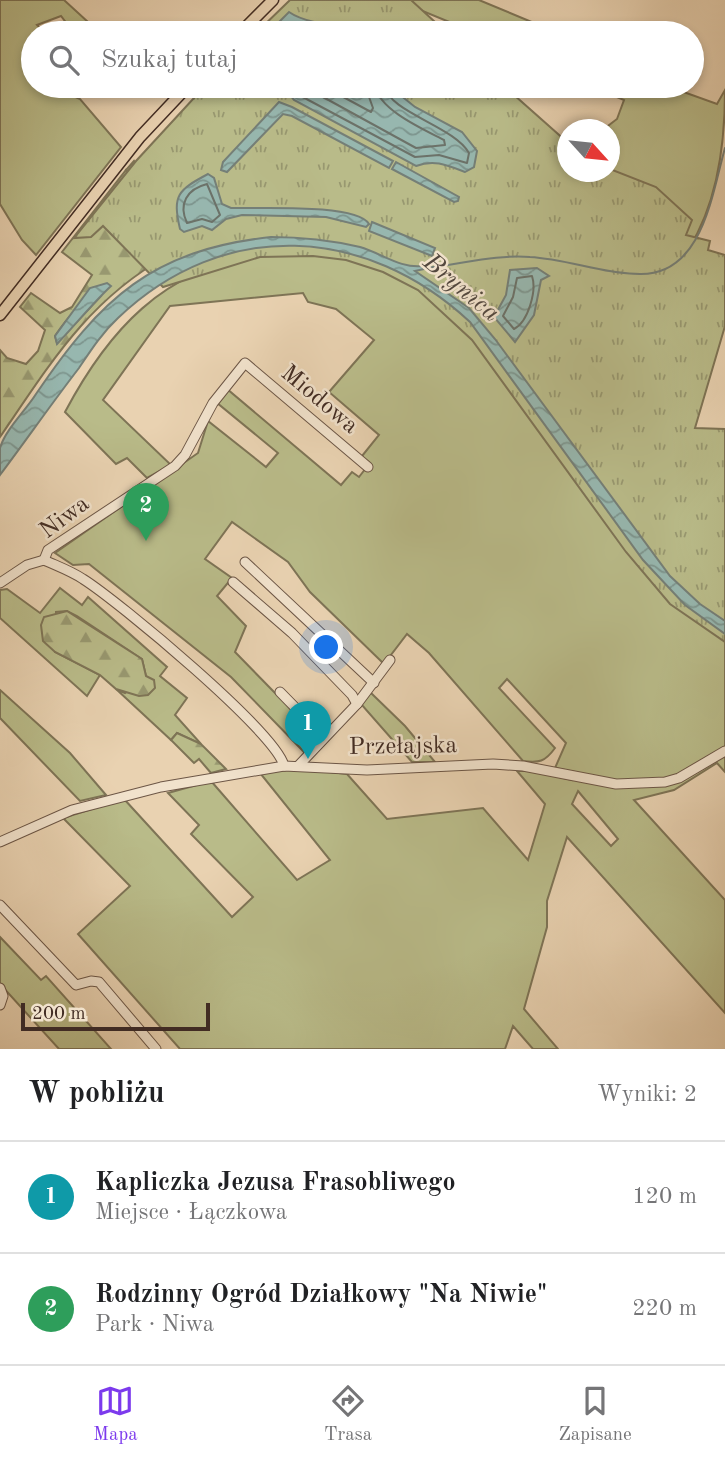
<!DOCTYPE html>
<html lang="pl">
<meta charset="utf-8">
<style>
body{margin:0;font-family:"Old Standard TT",serif;background:#f2f2f2;color:#202124}
.compass{position:absolute;left:557px;top:119px;width:63px;height:63px;border-radius:50%;background:#fff;box-shadow:0 4px 10px #0003;rotate:117deg}
.scale{position:absolute;left:21px;bottom:18px;width:189px;box-sizing:border-box;padding-left:7px;border:4px solid #422c23;border-top:0;font-size:19px;line-height:24px;white-space:nowrap;color:#422c23;-webkit-text-stroke:5px #f1e2cc;paint-order:stroke}
.you{position:absolute;left:327px;top:648px;width:24px;height:24px;margin:-18px;border:5px solid #fff;border-radius:50%;background:#1a73e8;box-shadow:0 0 0 10px #1a73e833}
.badge{display:grid;place-items:center;width:46px;height:46px;border-radius:50%;background:#7c3aed;color:#fff;font-size:23px;font-weight:700}
.pin{position:absolute;translate:-50% -58px;filter:drop-shadow(0 2px 4px #0008)}
.pin::after{content:'';position:absolute;top:37px;width:24px;height:21px;background:inherit;clip-path:polygon(0 0,100% 0,50% 100%)}
.list{margin:0;padding:0;list-style:none}
h2{display:flex;justify-content:space-between;align-items:center;height:91px;margin:0;padding:0 28px;font-size:30px}
h2 small{font-size:23px;font-weight:400;color:#757577}
.list li{display:grid;grid-template-columns:46px 1fr auto;gap:21px;align-items:center;box-sizing:border-box;height:112px;padding:0 28px;border-top:2px solid #e0e0e0}
.list b{display:block;font-size:26px;white-space:nowrap}
.list p{margin:0;font-size:23px;white-space:nowrap;color:#757577}
.list em{font-size:23px;font-style:normal;color:#757577}
.icon{flex:none;width:38px;height:38px;fill:none;stroke:currentColor;stroke-width:2;stroke-linecap:round;stroke-linejoin:round}
.map{position:relative;flex:none;width:725px;height:1049px;overflow:hidden}
.search{position:absolute;background:#fff;box-shadow:0 4px 10px #0003;left:21px;right:21px;top:21px;height:77px;display:flex;align-items:center;gap:18px;box-sizing:border-box;padding:0 24px;border-radius:38px;color:#757577;font-size:26px}
.sheet{height:315px;background:#fff}
nav{display:flex;justify-content:space-around;align-items:center;box-sizing:border-box;height:98px;border-top:2px solid #e0e0e0;background:#fff;font-size:19px;color:#757577}
nav a{display:grid;justify-items:center;gap:4px}
nav .on{color:#7c3aed}
.map>svg:first-child{display:block}
.green{fill:#b9bb89;stroke:#7e7456;stroke-width:2;fill-rule:evenodd}
.forest{fill:url(#forest-firs);stroke:#7e7456;stroke-width:2;fill-rule:evenodd}
.park{fill:url(#park-tufts);stroke:#7e7456;stroke-width:2}
.water{fill:url(#water-waves);stroke:#757f77;stroke-width:2}
.lines{fill:none;stroke-linecap:round;stroke-linejoin:round}
.shore{stroke:#6c7269;stroke-width:2}
.stream{stroke:#757f77;stroke-width:2}
.minor-casing{stroke:#6c5646;stroke-width:11}
.major-casing{stroke:#422c23;stroke-width:13}
.minor{stroke:#f1e2cc;stroke-width:9}
.major{stroke:#e9d2b1;stroke-width:10}
.labels{text-anchor:middle;dominant-baseline:central;stroke-width:5;stroke-linejoin:round;paint-order:stroke}
.street-label{font-size:24px;fill:#422c23;stroke:#f1e2cc}
.water-label{font-size:26px;font-style:italic;fill:#53483f;stroke:#f1e2cc}
</style>
<div class="map">
<svg width="725" height="1049" viewBox="0 0 725 1049">
<defs>
<pattern id="forest-firs" width="22" height="20" patternUnits="userSpaceOnUse" patternTransform="scale(1.75)"><rect width="22" height="20" fill="#b9bb89"/><path d="M5 1l3.5 6h-7zM16 11l3.5 6h-7z" fill="#989870"/></pattern>
<pattern id="park-tufts" width="24" height="20" patternUnits="userSpaceOnUse" patternTransform="scale(1.75)"><rect width="24" height="20" fill="#b9bb89"/><path d="M3 7l-1-3M5 7V3M7 7l1-3M15 17l-1-3M17 17v-4M19 17l1-3" fill="none" stroke="#989870"/></pattern>
<pattern id="water-waves" width="16" height="10" patternUnits="userSpaceOnUse" patternTransform="scale(1.75)"><rect width="16" height="10" fill="#97b7af"/><path d="M0 5q4-4 8 0t8 0" fill="none" stroke="#7d958e"/></pattern>
</defs>
<rect width="100%" height="100%" fill="#e9d2b1"/>
<filter id="stains"><feTurbulence type="fractalNoise" baseFrequency=".00286" numOctaves="4"/><feColorMatrix values="0 0 0 0 .2 0 0 0 0 .09 0 0 0 0 .02 0 0 0 .5 -.17"/></filter>
<radialGradient id="worn" r=".72"><stop offset=".6" stop-color="#630" stop-opacity="0"/><stop offset="1" stop-color="#630" stop-opacity=".3"/></radialGradient>
<!-- green -->
<g class="green">
<path d="M0 0H64L100 33H74L61 16 37 25 45 33H33V86H59L64 92 80 99 121 147 36 255 22 240 0 204Z"/>
<path d="M396 0H479L558 33H476Z"/>
<path d="M591 86H667L717 104 725 90C725 143 718 202 689 248L144 194 126 170 134 161 148 183 517 146 567 136 568 172H610V130L604 129 617 119 624 100Z"/>
<path d="M313 254 348 259 384 271 419 289 474 339 725 639V772L717 763 674 790 634 800 725 900V1013L567 837 547 901V927L524 1009 558 1049H533L513 1026 505 1049H180L78 934 130 886 63 818 124 799 232 917 253 897 191 834 199 825 168 793 211 781 297 880 330 860 260 773 295 768 347 774 387 819 483 808 528 860 545 804 517 771H533L572 780 575 772 555 768 566 743 507 679 499 688 555 748C545 762 539 763 523 761L429 653 407 634 384 664 310 592 288 562 232 522 205 559 232 578 217 596 246 626 235 652 319 738 304 752 231 677 89 564 73 565 55 553 198 453 208 421 266 467 278 453 216 402 227 389 341 485 352 472 359 477 366 468 358 461 379 435 329 392 374 340 336 309 308 302 303 293 170 306 103 400 171 465 147 478 127 458 116 464 65 412C108 331 163 269 260 255 277 252 296 254 313 254ZM578 791 618 839 611 846 572 804Z"/>
<path d="M60 588 82 605 88 597 167 667 160 676 187 698 175 715 201 744 177 733 171 740 116 689 125 693 146 676 142 659 77 616 67 611 56 612 55 652 100 675 87 696 0 618V590L7 589 40 613Z"/>
<path d="M0 690 70 753 106 795 80 801 0 718Z"/>
<path d="M370 692 405 726 435 762H412L361 704Z"/>
<path d="M0 937 41 980 46 976 111 1049H59L0 984Z"/>
</g>
<!-- forest -->
<g class="forest">
<path d="M126 170 144 194 167 256C88 300 50 364 0 437V350L7 358 26 364 38 351 45 330 20 307 31 293 60 313 72 307 92 275 62 252ZM99 298 57 343 55 336C68 317 77 305 99 298Z"/>
<path d="M67 611 142 659 146 676 154 680 155 688 148 695 139 696 116 689 100 675 55 652 43 641 41 625 44 617Z"/>
<path d="M177 733 201 744 226 769 211 773 199 759 194 763 171 740Z"/>
</g>
<!-- park -->
<g class="park">
<path d="M290 0H411L447 33H256Z"/>
<path d="M205 86H504L567 142 568 172 610 169 656 187 692 220 686 235 710 241 708 250 725 255V326L695 428 725 429V642L670 604 626 552 472 340 418 290 383 272 346 260 313 256 260 257 163 287 103 226 91 237 74 238 136 161Z"/>
</g>
<!-- water -->
<g class="water">
<path d="M289 12C306 24 322 20 342 33H268Z"/>
<path d="M283 86H389L415 107 462 132 477 151 474 167 465 172C447 165 434 159 416 166L294 100Z"/>
<path d="M279 102 292 107 393 161 389 168 292 116 283 114 227 172 221 170 223 162Z"/>
<path d="M396 162 459 197 458 201 454 202 392 169Z"/>
<path d="M208 174 214 178 222 204 231 208C258 209 356 203 369 224L366 227 326 217 242 215 226 219 212 230 202 226 184 232 180 229C172 195 178 190 208 174Z"/>
<path d="M372 222 435 248 432 256 369 231Z"/>
<path d="M271 237C302 237 330 240 360 247 381 253 401 269 423 266L424 269 415 271 469 308 495 339 670 576 700 604 725 621V634L685 605 643 560 470 322C366 225 224 217 118 318 102 333 91 350 79 368 52 403 27 439 0 475 0 467 0 455 0 448 5 430 26 410 36 394 101 298 152 250 271 237Z"/>
<path d="M537 268 549 276 541 280 534 315 515 342 494 317 506 295 510 270Z"/>
<path d="M107 283 111 286C91 305 76 324 57 344L55 336 90 288Z"/>
</g>
<g class="lines">
<!-- shore -->
<g class="shore">
<path d="M292 86 299 95 415 157 439 155 467 163 469 153C454 126 388 112 385 86"/>
<path d="M303 86 416 148 445 145 444 140C425 130 377 109 376 86"/>
<path d="M323 86 371 112 373 108 365 86"/>
<path d="M207 184 220 215 212 222 202 219 187 223C178 204 187 189 207 184Z"/>
<path d="M532 276C537 291 528 322 514 329L503 316 513 297 517 278Z"/>
</g>
<!-- stream -->
<path class="stream" d="M424 268C458 265 496 254 530 257 567 259 604 274 640 274 703 275 712 193 725 148"/>
<defs>
<g id="minor">
<path d="M44 560 48 550 175 466 185 455 213 403 245 363 368 467"/>
<path d="M44 560C57 566 71 571 83 579 118 601 277 733 284 766"/>
<path d="M245 562 374 683"/>
<path d="M233 582 292 633 352 695 357 704"/>
<path d="M0 583 27 565 44 560"/>
<path d="M280 692 324 737"/>
<path d="M299 765 357 704 390 660"/>
<path d="M0 842 72 810 161 787 284 766 367 770 493 764 523 766 616 784 665 782 679 778 725 751"/>
<path d="M0 905 76 985 91 981 99 982 156 1049"/>
<path d="M0 988 3 996 0 1005"/>
</g>
<g id="major">
<path d="M240 33 273 0"/>
<path d="M0 315 140 137 188 86"/>
</g>
</defs>
<!-- minor casing -->
<use href="#minor" class="minor-casing"/>
<!-- major casing -->
<use href="#major" class="major-casing"/>
<!-- minor -->
<use href="#minor" class="minor"/>
<!-- major -->
<use href="#major" class="major"/>
</g>
<g class="labels">
<!-- street labels -->
<g class="street-label">
<text transform="translate(319 400) rotate(40)">Miodowa</text>
<text transform="translate(65 518) rotate(-37)">Niwa</text>
<text transform="translate(403 747) rotate(-1)">Przełajska</text>
</g>
<!-- water labels -->
<g class="water-label">
<text transform="translate(461 288) rotate(40)">Brynica</text>
</g>
</g>
<rect width="100%" height="100%" filter="url(#stains)"/>
<rect width="100%" height="100%" fill="url(#worn)"/>
</svg>
<svg class="compass" viewBox="-18 -18 36 36"><path d="M0-13l5 13h-10z" fill="#e53935"/><path d="M0 13l5-13h-10z" fill="#757577"/></svg>
<div class="scale">200 m</div>
<div class="you"></div>
<div class="pin badge" style="left:308px;top:759px;background:#0f9aa8">1</div>
<div class="pin badge" style="left:146px;top:541px;background:#2e9e5b">2</div>
<div class="search"><svg class="icon" aria-label="search" viewBox="0 0 24 24"><circle cx="10" cy="10" r="6"/><path d="M15 15l6 6"/></svg>Szukaj tutaj</div>
</div>
<section class="sheet">
<h2>W pobliżu<small>Wyniki: 2</small></h2>
<ul class="list">
<li><span class="badge" style="background:#0f9aa8">1</span><div><b>Kapliczka Jezusa Frasobliwego</b><p>Miejsce · Łączkowa</p></div><em>120 m</em></li>
<li><span class="badge" style="background:#2e9e5b">2</span><div><b>Rodzinny Ogród Działkowy &quot;Na Niwie&quot;</b><p>Park · Niwa</p></div><em>220 m</em></li>
</ul>
</section>
<nav>
<a class="on"><svg class="icon" aria-label="map" viewBox="0 0 24 24"><path d="M3 6l6-2 6 2 6-2v14l-6 2-6-2-6 2zM9 4v14M15 6v14"/></svg>Mapa</a>
<a><svg class="icon" aria-label="directions" viewBox="0 0 24 24"><path d="M12 3l9 9-9 9-9-9zM9 14v-3h6M13 9l2 2-2 2"/></svg>Trasa</a>
<a><svg class="icon" aria-label="saved" viewBox="0 0 24 24"><path d="M7 4h10v16l-5-4-5 4z"/></svg>Zapisane</a>
</nav>
